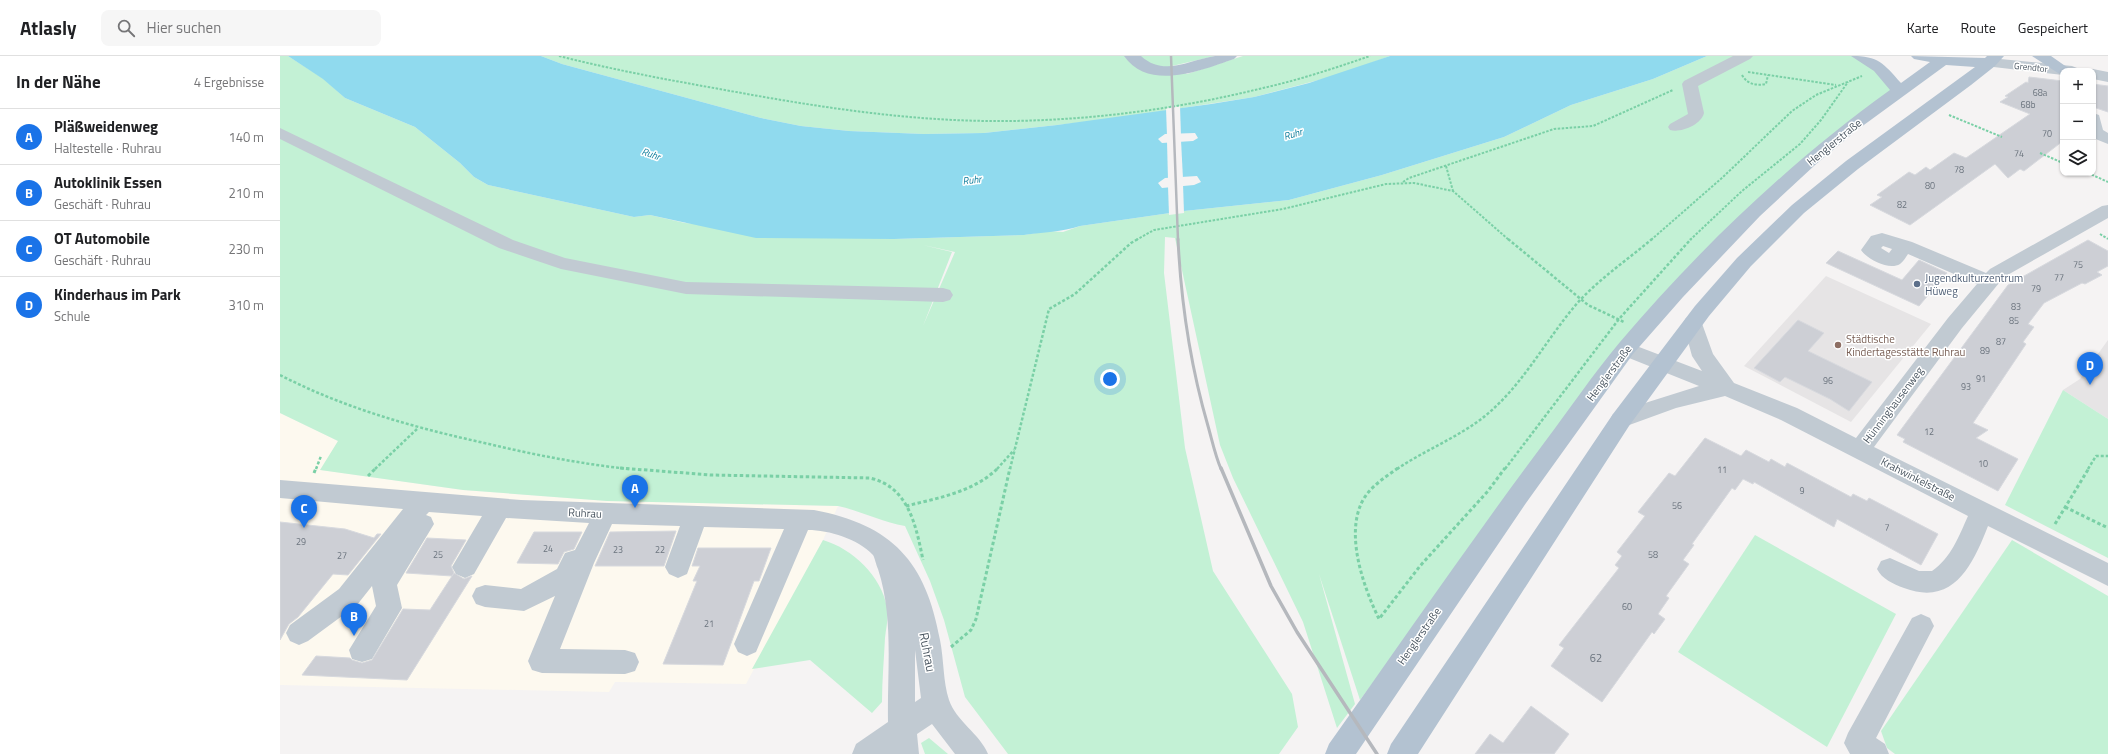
<!DOCTYPE html>
<html lang="de">
<meta charset="utf-8">
<style>
body{margin:0;font-family:"Titillium Web",sans-serif;background:#f6f6f6;color:#202124}
.controls{position:absolute;right:12px;top:12px;display:grid;overflow:hidden;border-radius:8px;box-shadow:0 1px 3px #0004}
.controls button{width:36px;height:36px;display:grid;place-items:center;padding:0;border:0;border-bottom:1px solid #e0e0e0;background:#fff;color:#202124;font:20px sans-serif}
.you{position:absolute;left:830px;top:323px;width:14px;height:14px;margin:-10px;border:3px solid #fff;border-radius:50%;background:#1a73e8;box-shadow:0 0 0 6px #1a73e833}
.badge{display:grid;place-items:center;width:26px;height:26px;border-radius:50%;background:#1a73e8;color:#fff;font-size:13px;font-weight:700}
.pin{position:absolute;translate:-50% -33px;filter:drop-shadow(0 1px 2px #0008)}
.pin::after{content:'';position:absolute;top:21px;width:14px;height:12px;background:inherit;clip-path:polygon(0 0,100% 0,50% 100%)}
.list{margin:0;padding:0;list-style:none}
h2{display:flex;justify-content:space-between;align-items:center;height:52px;margin:0;padding:0 16px;font-size:17px}
h2 small{font-size:13px;font-weight:400;color:#757577}
.list li{display:grid;grid-template-columns:26px 1fr auto;gap:12px;align-items:center;box-sizing:border-box;height:56px;padding:0 16px;border-top:1px solid #e0e0e0}
.list b{display:block;font-size:15px;white-space:nowrap}
.list p{margin:0;font-size:13px;white-space:nowrap;color:#757577}
.list em{font-size:13px;font-style:normal;color:#757577}
.icon{flex:none;width:22px;height:22px;fill:none;stroke:currentColor;stroke-width:2;stroke-linecap:round;stroke-linejoin:round}
.map{position:relative;flex:none;width:1828px;height:698px;overflow:hidden}
header{display:flex;align-items:center;gap:24px;box-sizing:border-box;height:56px;padding:0 20px;background:#fff;border-bottom:1px solid #e0e0e0}
header strong{font-size:19px}
nav{display:flex;gap:22px;margin-inline-start:auto;font-size:14px}
.search{width:280px;height:36px;background:#f6f6f6;display:flex;align-items:center;gap:10px;box-sizing:border-box;padding:0 14px;border-radius:8px;color:#757577;font-size:15px}
main{display:flex}
aside{flex:1;background:#fff}
.map>svg:first-child{display:block}
.commercial{fill:#fdf9ef}
.education{fill:#e6e4e5}
.green{fill:#c3f1d5;fill-rule:evenodd}
.water{fill:#90daee;fill-rule:evenodd}
.pier{fill:#f5f3f3}
.building{fill:#cdcfd5;stroke:#d7d9de}
.lines{fill:none;stroke-linecap:round;stroke-linejoin:round}
.path-far2{stroke:#7ad0a6;stroke-width:2;stroke-dasharray:2.5 1.5;stroke-linecap:butt}
.path-far1{stroke:#7ad0a6;stroke-width:2.5;stroke-dasharray:3 2;stroke-linecap:butt}
.path{stroke:#7ad0a6;stroke-width:3;stroke-dasharray:3.5 2.5;stroke-linecap:butt}
.minor{fill:#c1cad2;fill-rule:evenodd}
.major{fill:#b3c2d1;fill-rule:evenodd}
.rail-far2{stroke:#b5b8bd;stroke-width:2.5}
.rail-far1{stroke:#b5b8bd;stroke-width:3}
.rail{stroke:#b5b8bd;stroke-width:3.5}
.service-dot{fill:#5c6f8a;stroke:#fff;stroke-width:1.5}
.education-dot{fill:#8d6e63;stroke:#fff;stroke-width:1.5}
.labels{text-anchor:middle;dominant-baseline:central;stroke-width:3;stroke-linejoin:round;paint-order:stroke}
.far-street-label{font-size:9px;fill:#4a5661;stroke:#fff}
.number-label{font-size:9px;fill:#6b747e}
.far-water-label{font-size:10px;font-style:italic;fill:#0c7c9b;stroke:#fff}
.street-label{font-size:11px;fill:#4a5661;stroke:#fff}
.service-label{font-size:11px;fill:#4e5e75;stroke:#fff;text-anchor:start}
.education-label{font-size:11px;fill:#785e54;stroke:#fff;text-anchor:start}
.near-number-label{font-size:11px;fill:#6b747e}
.near-street-label{font-size:13px;fill:#4a5661;stroke:#fff}
</style>
<header>
<strong>Atlasly</strong>
<div class="search"><svg class="icon" aria-label="search" viewBox="0 0 24 24"><circle cx="10" cy="10" r="6"/><path d="M15 15l6 6"/></svg>Hier suchen</div>
<nav><a>Karte</a><a>Route</a><a>Gespeichert</a></nav>
</header>
<main>
<aside>
<h2>In der Nähe<small>4 Ergebnisse</small></h2>
<ul class="list">
<li><span class="badge">A</span><div><b>Pläßweidenweg</b><p>Haltestelle · Ruhrau</p></div><em>140 m</em></li>
<li><span class="badge">B</span><div><b>Autoklinik Essen</b><p>Geschäft · Ruhrau</p></div><em>210 m</em></li>
<li><span class="badge">C</span><div><b>OT Automobile</b><p>Geschäft · Ruhrau</p></div><em>230 m</em></li>
<li><span class="badge">D</span><div><b>Kinderhaus im Park</b><p>Schule</p></div><em>310 m</em></li>
</ul>
</aside>
<div class="map">
<svg width="1828" height="698" viewBox="0 0 1828 698">
<rect width="100%" height="100%" fill="#f5f3f3"/>
<!-- commercial -->
<path class="commercial" d="M0 357 58 385 41 414 183 434 327 445 558 450 543 484 466 628 335 626 329 636 0 629Z"/>
<!-- education -->
<g class="education">
<path d="M1546 220 1651 268 1571 366 1464 310Z"/>
<path d="M1828 284V363L1783 334 1800 323Z"/>
</g>
<!-- green -->
<g class="green">
<path d="M0 0H8L44 23 65 42 135 71 180 107 194 121 208 129 354 161 370 159 405 167 614 183 744 179 768 175 783 176 800 170 904 155 1009 144 1102 119 1224 81 1291 49 1373 23 1427 0H1578L1596 13 1616 35 1482 149 1343 293 1080 644 1039 518 1075 648 1057 672 1023 566 953 422 940 389 895 182 885 181 884 217 905 392 933 515 1012 638 1018 671 999 698H728L685 641 664 564 650 525 625 470C602 466 581 455 558 450L327 445 183 434 40 414 58 385 0 357ZM643 189 675 196 643 270 672 196Z"/>
<path d="M261 0H935L892 10 907 18 963 0H1110L1058 19 974 41 831 63 704 77 644 78 569 75 521 70 481 62 282 8Z"/>
<path d="M1783 334 1828 363V502L1725 449Z"/>
<path d="M1475 479 1616 558 1547 691 1398 596Z"/>
<path d="M543 484C573 493 601 520 607 551 609 561 606 572 605 582 604 603 602 624 602 646L592 657 530 604 472 613Z"/>
<path d="M1732 484 1828 540V698H1615L1607 692 1601 675Z"/>
<path d="M649 682 668 698H645L641 687Z"/>
</g>
<!-- water -->
<path class="water" d="M8 0H261L282 8 481 62 521 70 569 75 644 78 704 77 777 69 931 48 974 41 1029 27 1110 0H1427L1373 23 1291 49 1224 81 1102 119 1009 144 904 155 800 170C782 176 763 176 744 179L614 183 476 182 370 159 354 161 208 129 194 121 180 107 135 71 65 42 43 23ZM915 77 918 82 913 85 882 87 878 83 885 78ZM917 120 921 126 914 129 882 132 878 127 885 122Z"/>
<!-- pier -->
<g class="pier">
<path d="M900 50 901 80H887L886 52Z"/>
<path d="M901 84 903 123 888 124 887 85Z"/>
<path d="M903 128 904 157 889 159 888 130Z"/>
</g>
<!-- building -->
<g class="building">
<path d="M1749 21 1783 25V85L1744 115 1740 113 1728 122 1715 108 1630 169 1590 149 1602 141 1597 139 1629 116 1635 119 1646 111 1650 114 1674 97 1686 102 1750 58 1720 46 1728 41 1725 40 1746 26 1748 27Z"/>
<path d="M1813 28 1828 30V56L1813 51Z"/>
<path d="M1808 184 1828 195V210L1817 216 1822 219 1805 228 1802 227 1764 247 1748 268 1754 271 1743 286 1746 288 1693 367 1708 374 1696 382 1738 403 1718 435 1623 386 1625 383 1617 379 1728 229Z"/>
<path d="M1558 195 1622 224 1639 204 1667 217 1639 250 1546 207Z"/>
<path d="M1518 264 1544 277 1528 295 1592 326 1569 355 1550 343 1505 321 1500 326 1474 312Z"/>
<path d="M1425 382 1461 400 1466 394 1489 406 1491 403 1505 411 1507 407 1571 441 1573 438 1587 445 1589 442 1658 478 1641 509 1557 463 1554 471 1474 426 1473 428 1463 423 1455 434 1452 432 1412 488 1414 489 1403 504 1409 508 1386 540 1389 542 1378 558 1385 563 1374 578 1372 576 1322 646 1271 610 1284 592 1279 589 1339 512 1335 509 1342 500 1337 496 1365 460 1358 456 1389 417 1395 420Z"/>
<path d="M0 466 65 473 94 482 97 478H101L68 519 53 518 18 561 9 568 0 584Z"/>
<path d="M396 475 384 510H315L330 476Z"/>
<path d="M254 476H302L294 493 284 496 278 508 237 507Z"/>
<path d="M147 482 186 484 171 510 174 517 172 520 126 517Z"/>
<path d="M418 492H491L479 525H474L443 609 383 608 417 525H413L420 510H412Z"/>
<path d="M174 517 184 523 192 520 127 624 22 619 36 600 70 602 72 604 82 607 92 604 123 553 150 554Z"/>
<path d="M1251 650 1289 678 1274 698H1195L1210 678 1223 687Z"/>
</g>
<g class="lines">
<!-- path-far2 -->
<g class="path-far2">
<path d="M279 0C334 14 389 24 445 34 532 50 620 64 708 65 800 66 894 54 983 32 1019 24 1055 12 1090 0"/>
<path d="M1468 16 1556 29"/>
<path d="M1462 19C1467 28 1476 30 1486 28L1488 19"/>
<path d="M1669 59 1722 81"/>
<path d="M1760 97 1783 107"/>
<path d="M1166 110 1173 135"/>
<path d="M1808 117 1828 126"/>
<path d="M1123 126 1129 122 1274 73 1313 70 1393 34"/>
<path d="M1820 178 1828 183"/>
<path d="M856 184 874 174 1003 153 1106 128 1134 127 1173 135 1229 184"/>
<path d="M1371 184 1443 121 1512 55 1536 39 1582 20"/>
<path d="M1410 184 1462 135 1520 88 1541 64 1568 26"/>
</g>
<!-- path-far1 -->
<g class="path-far1">
<path d="M1228 183 1308 249 1344 266"/>
<path d="M0 319C66 353 136 372 209 388 255 399 302 408 349 413"/>
<path d="M36 413 41 400"/>
<path d="M95 413 138 372"/>
<path d="M717 413 734 394"/>
<path d="M730 413 769 253 795 238 851 187 858 183"/>
<path d="M1117 413C1145 394 1179 381 1205 360 1242 330 1264 287 1294 251 1316 225 1346 205 1372 183"/>
<path d="M1225 413 1339 263 1411 183"/>
<path d="M1808 413 1816 400H1828"/>
</g>
<!-- path -->
<g class="path">
<path d="M340 412 431 419 590 422C629 431 636 470 643 504"/>
<path d="M1118 412C1104 422 1088 432 1081 448 1066 482 1084 532 1099 563L1140 510 1208 435 1225 412"/>
<path d="M34 417 36 412"/>
<path d="M88 420 96 412"/>
<path d="M626 450C658 442 694 436 718 412"/>
<path d="M1785 451 1828 472"/>
<path d="M1775 468 1809 412"/>
<path d="M671 591 691 574 696 563 730 412"/>
</g>
<!-- minor -->
<g class="minor">
<path d="M1453 0H1473L1470 3 1418 30 1424 57C1421 69 1401 77 1390 74L1388 71 1390 68 1408 58 1402 28 1404 25Z"/>
<path d="M1710 2 1792 10 1797 12 1800 15H1783V19L1705 10 1702 7 1705 4Z"/>
<path d="M1813 13 1828 16V26L1813 23V15H1807Z"/>
<path d="M1813 57 1819 59 1823 74 1828 77V88L1813 82Z"/>
<path d="M0 72 233 184 285 202 406 226 663 232 670 234 673 239 670 244 663 246 406 238 281 213 219 192 0 83Z"/>
<path d="M1828 149V162L1724 221 1682 272 1594 391 1828 507V530L1708 470C1693 508 1674 551 1624 532 1613 528 1602 523 1597 513L1601 505 1610 502 1639 515H1652C1671 502 1679 480 1688 460L1501 364 1445 340 1396 352 1341 372 1333 370 1330 364 1333 358 1346 353 1419 330 1339 298 1336 293 1339 288 1346 286 1422 315 1412 300 1403 267 1406 262 1413 260 1420 262 1433 298 1454 327 1517 352 1576 382 1668 262 1697 228 1628 198C1626 201 1623 206 1620 208 1609 215 1587 203 1581 194L1591 180 1602 177 1632 186 1706 217 1710 213 1822 150ZM1603 190 1612 193 1609 197 1601 192Z"/>
<path d="M0 424 241 444 534 454C613 469 646 506 660 584 664 604 663 626 669 644 676 665 700 678 708 698H675L652 668 637 678 639 698H572L576 688 608 666C607 615 614 562 598 513 596 509 595 502 593 499 578 483 549 474 528 474L476 596 467 600 458 596 454 588 504 473 424 471 407 518 398 522 389 518 385 511 400 470 332 468 314 507 280 593 345 594 355 597 359 606 355 615 345 618 262 617 252 614 248 605 275 540 244 555 205 551 196 548 192 540 196 532 205 529 241 533 277 513 285 497 295 494 309 467 226 462 194 518 185 522 176 518 172 511 202 460 149 456 146 459 151 461 154 468 117 529 122 552 92 603 82 606 72 603 69 594 96 550 92 530 77 549 28 585 19 589 10 585 6 577 10 569 59 533 123 453 0 442ZM635 594 641 642 635 646Z"/>
<path d="M1641 558 1650 562 1654 570 1596 682 1605 688 1609 698H1570L1564 687 1568 677 1632 562Z"/>
</g>
<!-- major -->
<g class="major">
<path d="M844 0H861C884 21 909 4 935 0 942 0 949 0 957 0L954 3C922 14 869 36 844 0Z"/>
<path d="M1571 0C1599 0 1603 7 1621 27L1650 6 1634 3 1631 0 1705 2 1707 0H1724L1715 10 1691 29 1578 113 1524 157 1471 210 1429 260 1349 370 1138 698H1107L1111 688 1333 358 1415 250 1457 202 1512 149 1566 105 1695 11 1666 9 1577 74 1535 109 1480 160 1403 241 1353 298 1246 447 1076 698H1045L1049 688C1120 588 1190 486 1264 387 1289 354 1313 318 1340 286 1420 192 1510 106 1610 34L1594 15Z"/>
<path d="M1752 0H1771L1791 14 1783 15V19L1778 17Z"/>
</g>
<!-- rail-far2 -->
<path class="rail-far2" d="M891 0 898 184"/>
<!-- rail-far1 -->
<path class="rail-far1" d="M898 183C901 247 910 308 928 370 932 384 935 399 941 413"/>
<!-- rail -->
<path class="rail" d="M941 412 991 530 1017 576 1097 698"/>
</g>
<!-- markers -->
<circle class="service-dot" cx="1637" cy="228" r="4"/>
<circle class="education-dot" cx="1558" cy="289" r="4"/>
<g class="labels">
<!-- far-street labels -->
<g class="far-street-label">
<text transform="translate(1751 11) rotate(6)">Grendtor</text>
</g>
<!-- number labels -->
<g class="number-label">
<text x="1760" y="36">68a</text>
<text x="1748" y="48">68b</text>
<text x="1767" y="77">70</text>
<text x="1739" y="97">74</text>
<text x="1679" y="113">78</text>
<text x="1650" y="129">80</text>
<text x="1622" y="148">82</text>
<text x="1798" y="208">75</text>
<text x="1779" y="221">77</text>
<text x="1756" y="232">79</text>
<text x="1736" y="250">83</text>
<text x="1734" y="264">85</text>
<text x="1721" y="285">87</text>
<text x="1705" y="294">89</text>
<text x="1701" y="322">91</text>
<text x="1548" y="324">96</text>
<text x="1686" y="330">93</text>
<text x="1649" y="375">12</text>
<text x="1703" y="407">10</text>
<text x="1442" y="413">11</text>
<text x="1522" y="434">9</text>
<text x="1397" y="449">56</text>
<text x="1607" y="471">7</text>
<text x="21" y="485">29</text>
<text x="268" y="492">24</text>
<text x="338" y="493">23</text>
<text x="380" y="493">22</text>
<text x="158" y="498">25</text>
<text x="1373" y="498">58</text>
<text x="62" y="499">27</text>
<text x="1347" y="550">60</text>
<text x="429" y="567">21</text>
</g>
<!-- far-water labels -->
<g class="far-water-label">
<text transform="translate(1013 78) rotate(-17)">Ruhr</text>
<text transform="translate(371 98) rotate(19)">Ruhr</text>
<text transform="translate(692 124) rotate(-7)">Ruhr</text>
</g>
<!-- street labels -->
<g class="street-label">
<text transform="translate(1554 86) rotate(-39)">Henglerstraße</text>
<text transform="translate(1329 317) rotate(-53)">Henglerstraße</text>
<text transform="translate(1613 349) rotate(-53)">Hünninghausenweg</text>
<text transform="translate(1638 423) rotate(27)">Krahwinkelstraße</text>
<text transform="translate(305 457) rotate(3)">Ruhrau</text>
<text transform="translate(1139 580) rotate(-55)">Henglerstraße</text>
</g>
<!-- service labels -->
<g class="service-label">
<text x="1645" y="222">Jugendkulturzentrum<tspan x="1645" dy="13">Hüweg</tspan></text>
</g>
<!-- education labels -->
<g class="education-label">
<text x="1566" y="283">Städtische<tspan x="1566" dy="13">Kindertagesstätte Ruhrau</tspan></text>
</g>
<!-- near-number labels -->
<g class="near-number-label">
<text x="1316" y="602">62</text>
</g>
<!-- near-street labels -->
<g class="near-street-label">
<text transform="translate(648 596) rotate(79)">Ruhrau</text>
</g>
</g>
</svg>
<div class="controls">
<button>+</button>
<button>−</button>
<button><svg class="icon" aria-label="layers" viewBox="0 0 24 24"><path d="M12 4l9 5-9 5-9-5zM3 14l9 5 9-5"/></svg></button>
</div>
<div class="you"></div>
<div class="pin badge" style="left:355px;top:452px">A</div>
<div class="pin badge" style="left:74px;top:580px">B</div>
<div class="pin badge" style="left:24px;top:472px">C</div>
<div class="pin badge" style="left:1810px;top:329px">D</div>
</div>
</main>
